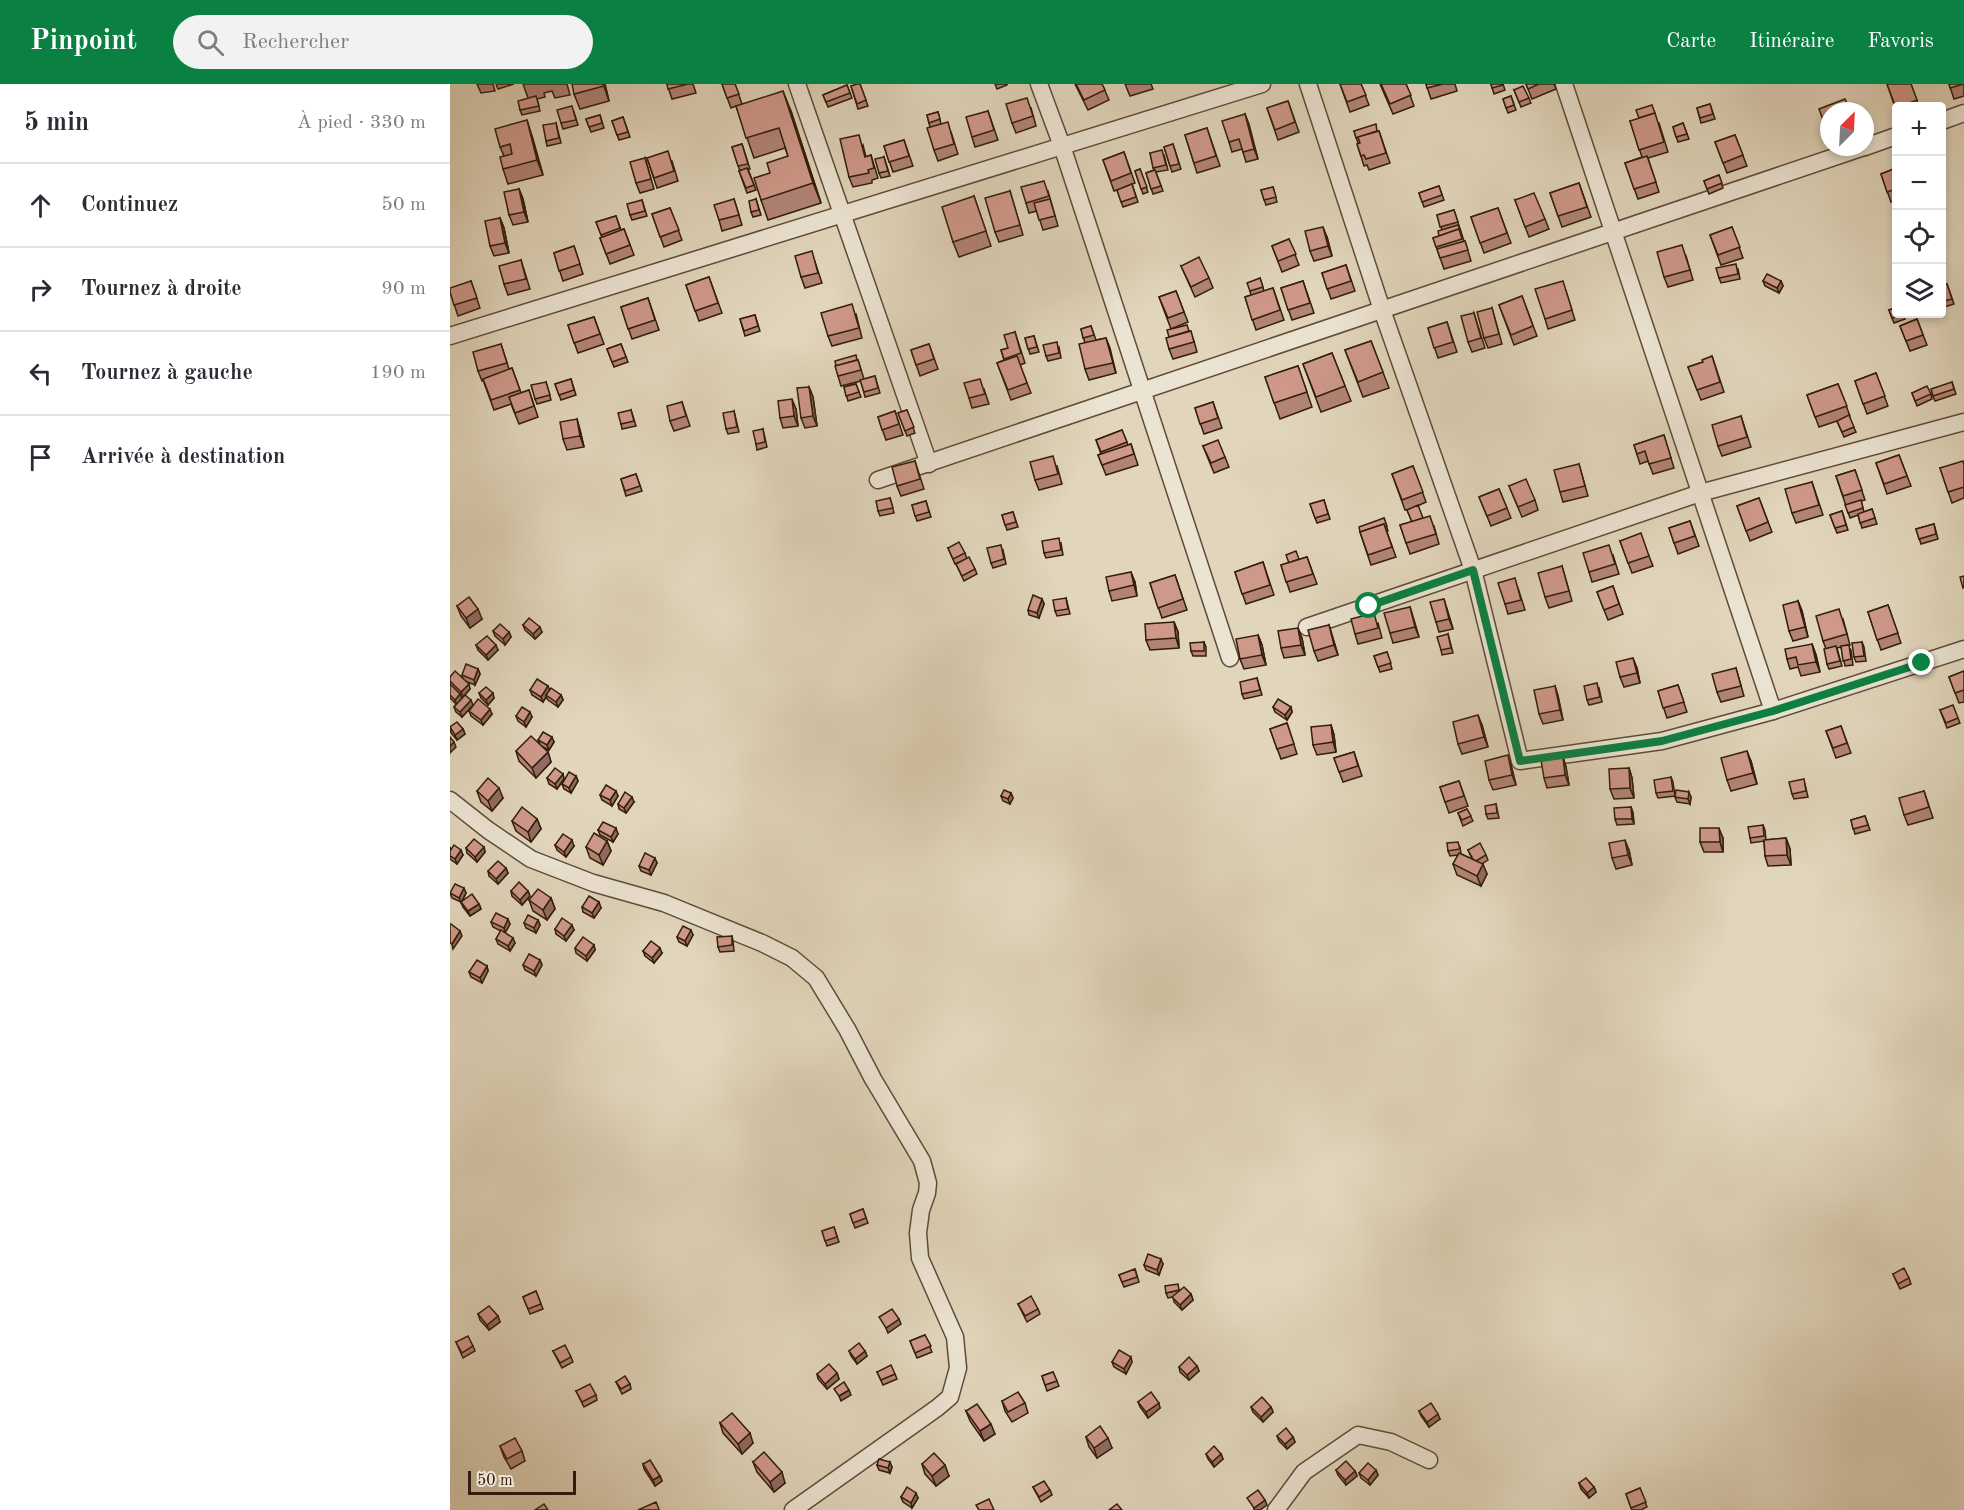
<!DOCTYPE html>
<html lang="fr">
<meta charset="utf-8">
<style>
body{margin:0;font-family:"Old Standard TT",serif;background:#f2f2f3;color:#2b2b33}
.controls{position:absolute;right:18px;top:18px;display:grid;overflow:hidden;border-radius:6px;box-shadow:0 3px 9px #0003}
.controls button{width:54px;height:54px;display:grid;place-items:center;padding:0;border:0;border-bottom:2px solid #e1e1e2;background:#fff;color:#2b2b33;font:30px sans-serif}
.compass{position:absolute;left:1370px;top:18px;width:54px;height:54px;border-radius:50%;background:#fff;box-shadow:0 3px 9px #0003;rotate:24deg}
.scale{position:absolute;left:18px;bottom:15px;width:108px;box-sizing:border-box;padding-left:6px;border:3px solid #331d0c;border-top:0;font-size:16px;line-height:21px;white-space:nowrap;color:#331d0c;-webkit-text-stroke:4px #ece4d3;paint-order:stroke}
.stop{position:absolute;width:18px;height:18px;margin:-14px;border:4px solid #0b8043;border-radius:50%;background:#fff}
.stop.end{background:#0b8043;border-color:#fff;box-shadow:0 2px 6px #0008}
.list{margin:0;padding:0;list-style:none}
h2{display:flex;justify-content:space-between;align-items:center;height:78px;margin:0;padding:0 24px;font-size:26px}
h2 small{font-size:20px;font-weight:400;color:#7c7c81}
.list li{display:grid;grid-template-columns:39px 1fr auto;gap:18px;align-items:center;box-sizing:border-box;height:84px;padding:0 24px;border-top:2px solid #e1e1e2}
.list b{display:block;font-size:22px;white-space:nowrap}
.list em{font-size:20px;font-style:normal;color:#7c7c81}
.icon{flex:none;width:33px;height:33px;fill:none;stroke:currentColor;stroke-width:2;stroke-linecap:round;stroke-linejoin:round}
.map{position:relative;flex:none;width:1514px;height:1426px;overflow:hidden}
header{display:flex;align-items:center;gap:36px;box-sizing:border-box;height:84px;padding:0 30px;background:#0b8043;color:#fff}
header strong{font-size:28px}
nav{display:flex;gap:33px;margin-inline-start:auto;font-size:21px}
.search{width:420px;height:54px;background:#f2f2f3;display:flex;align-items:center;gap:15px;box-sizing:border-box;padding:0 21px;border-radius:33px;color:#7c7c81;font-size:22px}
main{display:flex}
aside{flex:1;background:#fff}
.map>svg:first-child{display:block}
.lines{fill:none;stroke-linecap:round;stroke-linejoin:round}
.minor-casing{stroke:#5e4b38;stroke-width:19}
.minor{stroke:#ece4d3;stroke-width:16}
.wall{fill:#b28477;stroke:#331d0c;stroke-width:1.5}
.shaded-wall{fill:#916b61;stroke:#331d0c;stroke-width:1.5}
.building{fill:#cf998a;stroke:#331d0c;stroke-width:1.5}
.route{stroke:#0b8043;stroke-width:8}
</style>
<header>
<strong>Pinpoint</strong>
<div class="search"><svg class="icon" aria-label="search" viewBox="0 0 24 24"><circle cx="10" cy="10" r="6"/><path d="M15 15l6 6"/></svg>Rechercher</div>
<nav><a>Carte</a><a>Itinéraire</a><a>Favoris</a></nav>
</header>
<main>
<aside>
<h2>5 min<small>À pied · 330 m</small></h2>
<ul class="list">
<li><svg class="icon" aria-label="ahead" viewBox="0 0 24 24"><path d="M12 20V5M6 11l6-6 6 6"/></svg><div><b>Continuez</b></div><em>50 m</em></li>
<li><svg class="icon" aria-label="right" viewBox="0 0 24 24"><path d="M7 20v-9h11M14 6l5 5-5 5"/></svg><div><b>Tournez à droite</b></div><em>90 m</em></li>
<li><svg class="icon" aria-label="left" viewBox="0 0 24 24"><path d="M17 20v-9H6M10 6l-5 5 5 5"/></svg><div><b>Tournez à gauche</b></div><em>190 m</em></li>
<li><svg class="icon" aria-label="arrive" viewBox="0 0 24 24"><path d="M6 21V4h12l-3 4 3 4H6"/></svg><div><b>Arrivée à destination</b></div></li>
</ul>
</aside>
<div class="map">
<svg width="1514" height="1426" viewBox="0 0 1514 1426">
<rect width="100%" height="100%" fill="#e1d5bb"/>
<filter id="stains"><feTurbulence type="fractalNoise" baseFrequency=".00333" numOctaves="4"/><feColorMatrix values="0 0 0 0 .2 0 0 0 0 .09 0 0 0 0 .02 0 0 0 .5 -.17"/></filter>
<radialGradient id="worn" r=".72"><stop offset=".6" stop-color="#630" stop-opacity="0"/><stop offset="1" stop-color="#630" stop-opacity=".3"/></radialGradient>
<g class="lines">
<defs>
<g id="minor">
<path d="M347 0 479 380"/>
<path d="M589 0 612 62 780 574"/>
<path d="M858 0 932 226 1023 486 1070 677 1212 657 1323 627 1514 565"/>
<path d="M1114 0 1323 627"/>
<path d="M1492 37 1514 29"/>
<path d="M1415 63 1446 52"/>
<path d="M0 252 812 0"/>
<path d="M428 396 1414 63"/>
<path d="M857 543 1250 409 1514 338"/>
<path d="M0 716 38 746 81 775 143 799 214 819 312 859 342 874 366 894 397 945 423 995 472 1077 478 1099 477 1109 471 1126 468 1149 470 1174 505 1253 508 1284 500 1313 487 1324 343 1426"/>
<path d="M826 1426 854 1388 908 1351 941 1358 979 1376"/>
</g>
</defs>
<!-- minor casing -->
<use href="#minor" class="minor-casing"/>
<!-- minor -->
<use href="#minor" class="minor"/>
</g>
<!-- wall -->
<g class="wall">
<path d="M27 0H43L45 7 31 9Z"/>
<path d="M46 0H64L48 5Z"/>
<path d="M73 0H117L120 11 105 14 102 7 94 9 95 13 87 15 90 27 72 31 70 26 78 14Z"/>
<path d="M155 0 159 17 130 25 124 10Z"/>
<path d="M217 0H243L246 9 222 15Z"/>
<path d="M272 0H285L292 20 341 27 371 119 318 136 311 116 320 89 338 72 335 64 304 74 286 22 281 24Z"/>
<path d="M410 0 418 22 408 25 401 2Z"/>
<path d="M545 0H557V1L547 5Z"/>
<path d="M625 0H652L659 16 638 26Z"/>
<path d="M675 0H701L703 5 680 12Z"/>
<path d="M890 0H911L919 21 900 28Z"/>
<path d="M930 0H956L964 22 943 30Z"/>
<path d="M976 0H1005L1007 7 981 15Z"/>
<path d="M1041 0H1053L1055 6 1044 10Z"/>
<path d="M1076 0H1104L1106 5 1082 15Z"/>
<path d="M1437 0H1461L1469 22H1446V26Z"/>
<path d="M1499 0H1514V12L1504 15Z"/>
<path d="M397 1 402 14 378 23 373 11Z"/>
<path d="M1064 6 1079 14 1081 19 1071 23Z"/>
<path d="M1061 12 1066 26 1058 29 1053 15Z"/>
<path d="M838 17 849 48 828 56 817 24Z"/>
<path d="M1260 20 1265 35 1251 39 1247 24Z"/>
<path d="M581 24 586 42 566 49 562 39Z"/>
<path d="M538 27 548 56 525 63 522 53Z"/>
<path d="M124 28 128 41 113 45 111 39Z"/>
<path d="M488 28 491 40 501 48 508 70 488 77 484 66 480 43 477 31Z"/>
<path d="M795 30 808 75 796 78 792 65 782 68 779 58Z"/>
<path d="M150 31 154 44 141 48 136 35Z"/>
<path d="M173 33 180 53 169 56 162 37Z"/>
<path d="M1180 37 1209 39 1218 68 1198 74 1209 108 1188 115 1175 79 1192 73Z"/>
<path d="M106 39 111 59 97 62 96 57Z"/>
<path d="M1233 39 1239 55 1228 58 1223 43Z"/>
<path d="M757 44 770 82 747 89 735 51Z"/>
<path d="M904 47H929L940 79 919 86 917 81 914 82 907 60 908 59Z"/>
<path d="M1285 51 1297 82 1277 89 1265 58Z"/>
<path d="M82 52 93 91 58 100 53 85 54 72 50 63Z"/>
<path d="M454 56 463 82 443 88 434 62Z"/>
<path d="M292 60 300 85H298L306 106 297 109 289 87H290L282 63Z"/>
<path d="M723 60 731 85 722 88 714 63Z"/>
<path d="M413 61 416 73 421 71 428 94 422 96V99L403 103 399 93Z"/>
<path d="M674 68 685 99 672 104 682 100 688 118 673 123 667 106 664 107 653 76Z"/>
<path d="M700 69 714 71 718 86 706 88 713 107 703 110 696 89 704 86Z"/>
<path d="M434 73 440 92 431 94 429 89Z"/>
<path d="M195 74 204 105 190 109 186 99Z"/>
<path d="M197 74 222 77 228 97 207 104Z"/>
<path d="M1446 84V116L1441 118 1431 90Z"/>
<path d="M690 85 698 108 693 110 685 87Z"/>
<path d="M1269 91 1273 104 1259 110 1254 97Z"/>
<path d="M1129 99 1141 133 1112 143 1100 109Z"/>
<path d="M989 102 994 116 974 123 969 109Z"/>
<path d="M823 103 827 118 816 121 811 106Z"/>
<path d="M69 105 73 115 78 138 63 141 59 131Z"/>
<path d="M560 107 573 151 549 158 545 148Z"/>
<path d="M598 107 608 142 593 146 587 127 579 129 576 119Z"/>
<path d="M524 112 541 162 509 173 503 158Z"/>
<path d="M284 115 292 141 272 147 269 136Z"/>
<path d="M306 115 311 131 303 133 301 128Z"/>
<path d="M192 116 197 132 182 136 180 131Z"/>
<path d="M1065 116 1095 135 1099 145 1079 153Z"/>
<path d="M220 124 232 156 214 163 202 130Z"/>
<path d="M1048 124 1061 159 1034 169 1021 133Z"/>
<path d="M1004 126 1014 157H1015L1021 177 994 185 983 154 989 152 992 146 987 131Z"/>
<path d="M166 132 171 146 174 145 184 171 160 180 150 154 152 153 146 138Z"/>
<path d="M50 134 54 144 59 169 44 172 40 162Z"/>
<path d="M1282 143 1293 174 1271 181 1260 151Z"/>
<path d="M877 153 882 172 864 177 860 167Z"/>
<path d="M839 155 849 181 832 188 822 162Z"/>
<path d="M124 162 133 190 113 197 104 169Z"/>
<path d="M1236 172 1243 196 1218 203 1214 193Z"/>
<path d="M71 176 80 205 58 211 54 200Z"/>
<path d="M365 178 372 199 355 204 351 193Z"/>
<path d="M896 181 905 207 881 215 872 189Z"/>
<path d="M731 182 759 194 763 204 745 213Z"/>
<path d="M1288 185 1290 195 1271 199 1269 194Z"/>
<path d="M259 193 272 229 249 237 236 201Z"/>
<path d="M810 194 814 207 823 204 834 236 806 246 795 213 801 211 800 207Z"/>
<path d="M21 197 30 224 8 232 0 208Z"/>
<path d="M853 197 864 229 842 236 831 204Z"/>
<path d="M1313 197H1331L1333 202 1329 209 1315 202Z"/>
<path d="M1497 200 1504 220 1491 224V202Z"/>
<path d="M726 207 738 238 721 245 709 213Z"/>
<path d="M1116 207 1125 236 1098 245 1095 235Z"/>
<path d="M1072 212 1087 252 1064 261 1049 221Z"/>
<path d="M198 214 209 246 182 255 171 223Z"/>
<path d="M1042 224 1052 260 1038 264 1034 254Z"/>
<path d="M1439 226 1453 230 1455 235 1444 239Z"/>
<path d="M1024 229 1035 264 1022 268 1018 258Z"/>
<path d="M406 230 412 254 382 262 378 252Z"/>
<path d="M305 231 310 247 295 252 290 235Z"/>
<path d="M144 233 154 260 128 269 118 241Z"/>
<path d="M1467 235 1477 261 1460 267 1450 242Z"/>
<path d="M997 238 1007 268 988 274 978 244Z"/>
<path d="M641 242 646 256 656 254 666 289 639 296 635 285V259L631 245Z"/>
<path d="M740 247 744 257 747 268 723 275 719 265Z"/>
<path d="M565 248 575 279 570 281 581 309 561 316 547 279 554 276 551 266 558 264Z"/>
<path d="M584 252 589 268 580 270 575 254Z"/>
<path d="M921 257 939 304 913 313 895 266Z"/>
<path d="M51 260 59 285 62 284 71 309 79 306 88 333 69 340 61 320 44 326 33 296 32 297 28 287Z"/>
<path d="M171 260 178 278 164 283 157 265Z"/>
<path d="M479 260 488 285 470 292 461 266Z"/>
<path d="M609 263 611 274 598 277 596 272Z"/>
<path d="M882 269 901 317 871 328 853 280Z"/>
<path d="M1262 272 1274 308 1251 316 1238 283 1253 278Z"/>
<path d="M408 276 414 295 425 292 430 309 415 313 411 297 391 302 388 292Z"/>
<path d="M848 282 862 323 830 335 815 293Z"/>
<path d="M1426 289 1438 322 1417 330 1405 297Z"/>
<path d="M121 295 126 311 111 316 105 300Z"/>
<path d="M96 298 101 316 87 320 85 315Z"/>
<path d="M1502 298 1506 310 1485 317 1483 312Z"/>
<path d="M406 300 411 313 398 317 394 303Z"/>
<path d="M1388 300 1400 332 1399 333 1406 348 1394 353 1387 337 1369 343 1357 311Z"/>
<path d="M359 303 363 313 367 342 355 344 351 334Z"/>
<path d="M534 305 539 320 522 324 519 314Z"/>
<path d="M1462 309 1481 310 1482 315 1467 322Z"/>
<path d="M232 318 240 342 224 347 220 337Z"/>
<path d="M763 318 772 344 754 350 745 324Z"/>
<path d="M346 325 348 342 333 344 330 334Z"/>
<path d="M181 326 186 342 172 345 171 340Z"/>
<path d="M457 326 465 349 457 352 448 329Z"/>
<path d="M284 327 289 348 278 350 276 345Z"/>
<path d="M445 327 453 351 436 356 428 333Z"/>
<path d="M1291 332 1301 363 1272 372 1268 362Z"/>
<path d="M127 335 130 346 134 363 117 366 113 355Z"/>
<path d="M313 345 317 363 307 366 306 360Z"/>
<path d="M672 346 678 361 681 360 688 381 656 391 648 371 651 370 646 356Z"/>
<path d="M1214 351 1224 384 1203 390 1198 377 1190 380 1184 361Z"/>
<path d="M753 362 775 373 779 383 764 389Z"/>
<path d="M1449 371 1461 402 1437 410 1426 379Z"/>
<path d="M465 377 474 405 451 412 447 402Z"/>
<path d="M1129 380 1138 412 1113 418 1110 408Z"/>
<path d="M1514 381V414L1502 419 1490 384Z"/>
<path d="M607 382 612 400 589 406 585 396Z"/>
<path d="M963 382 976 418 965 423 973 434 984 442 989 460 960 470 950 441 962 438 957 426H955L942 390Z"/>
<path d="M1405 386 1415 416 1411 417 1414 428 1422 425 1427 440 1412 444 1408 431 1400 434 1386 392Z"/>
<path d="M186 390 192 407 176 412 171 395Z"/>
<path d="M1362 398 1373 431 1346 439 1342 429Z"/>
<path d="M1059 402 1085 416 1088 426 1072 433Z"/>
<path d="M1049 405 1061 434 1041 442 1029 413Z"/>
<path d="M440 414 444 429 430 432 428 427Z"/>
<path d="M1309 414 1322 448 1300 457 1287 422Z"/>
<path d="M874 416 880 435 867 439 860 420Z"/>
<path d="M476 417 481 433 467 437 462 421Z"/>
<path d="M1392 427 1398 446 1387 449 1380 431Z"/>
<path d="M563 428 568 443 557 446 552 431Z"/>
<path d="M934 434 938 447 937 448 946 473 921 481 910 448Z"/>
<path d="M1240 437 1249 462 1228 470 1219 444Z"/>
<path d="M1484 440 1488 455 1471 460 1466 445Z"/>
<path d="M1170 457 1199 472 1203 482 1182 489Z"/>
<path d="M611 459 613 471 596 474 594 469Z"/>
<path d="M498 464 515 469 517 475 505 480Z"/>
<path d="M553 466 556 480 543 484 541 479Z"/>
<path d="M1163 471 1169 490 1142 498 1139 488Z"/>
<path d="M857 473 867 500 840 508 831 481Z"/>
<path d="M813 478 824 511 796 520 785 488Z"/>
<path d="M506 480 525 485 527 490 514 497Z"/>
<path d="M1112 482 1122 517 1099 524 1095 513Z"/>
<path d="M725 491 737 526 712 534 700 499Z"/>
<path d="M685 498 687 512 662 517 659 507Z"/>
<path d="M1163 502 1173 530 1158 536 1147 508Z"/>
<path d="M1068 504 1075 526 1058 530 1055 520Z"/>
<path d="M616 514 620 530 607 532 605 527Z"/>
<path d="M592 515 594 520 589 534 579 531 578 526Z"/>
<path d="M1348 517 1352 527 1358 553 1343 557 1339 547Z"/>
<path d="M1438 521 1451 559 1431 566 1418 528Z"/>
<path d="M7 522 32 535 20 544 11 532Z"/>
<path d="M960 523 969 553 943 559 940 549Z"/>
<path d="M997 525 1003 545 989 548 986 538Z"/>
<path d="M1393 535 1400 561H1397L1401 566 1403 581 1395 582 1391 563 1387 564 1392 582 1379 585 1377 580 1376 565 1373 557Z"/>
<path d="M724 538 728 548 729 564 700 566 696 556Z"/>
<path d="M928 539 932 554 908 560 905 550Z"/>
<path d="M73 541 92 548 85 555 75 546Z"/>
<path d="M879 541 888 571 868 577 864 567Z"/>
<path d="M43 547 59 548 61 553 55 561 45 552Z"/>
<path d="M998 550 1003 569 992 571 991 566Z"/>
<path d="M808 551 812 561 816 581 794 585 790 575Z"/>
<path d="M852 554 855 571 834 574 831 564Z"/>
<path d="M754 558 756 563V572H743L741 567Z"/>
<path d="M1412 558 1414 563 1416 577 1406 578 1404 573Z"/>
<path d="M1362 560 1366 571 1370 588 1351 592 1348 583 1340 585 1337 575Z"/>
<path d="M26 561 48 566 38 576 28 566Z"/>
<path d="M937 568 942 585 930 588 924 572Z"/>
<path d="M1187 584 1190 599 1174 603 1170 593Z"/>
<path d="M1286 584 1294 612 1271 618 1267 608Z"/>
<path d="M28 585 30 590 25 601 15 597 20 605 15 611 23 621 12 633 6 628 4 623 6 620 0 614V597L13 595 12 591Z"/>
<path d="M1514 587V618L1509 619 1499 593Z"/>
<path d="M807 594 812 611 794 615 792 610Z"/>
<path d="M1228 601 1237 628 1217 634 1208 607Z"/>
<path d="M1105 602 1108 612 1113 636 1093 640 1089 630Z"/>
<path d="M1149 604 1152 618 1139 621 1137 616Z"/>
<path d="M100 605 111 611 113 616 108 623 98 616 96 613 93 618 82 611 80 606Z"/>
<path d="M29 609 44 614 38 621 31 614Z"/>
<path d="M823 623H841L842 628 837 636 825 628Z"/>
<path d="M1490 626 1508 634 1510 639 1497 644Z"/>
<path d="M19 627 42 630 33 641 21 632Z"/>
<path d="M66 632 82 633 76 643 68 637Z"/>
<path d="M837 639 847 670 831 675 820 645Z"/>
<path d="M881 641 884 651 886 668 867 671 863 661Z"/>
<path d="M1032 641 1038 663 1012 670 1008 660Z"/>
<path d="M1391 642 1401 669 1386 674 1376 647Z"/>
<path d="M0 643 13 645 15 650 7 656 1 649Z"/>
<path d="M88 656 104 658 99 666 91 662 98 668 101 678 86 694 69 677 66 667 90 660Z"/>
<path d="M904 668 912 692 893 698 884 674Z"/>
<path d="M1113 673 1116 683 1119 701 1097 704 1094 694Z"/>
<path d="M1301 677 1307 700 1281 707 1277 696Z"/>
<path d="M1061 681 1066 701 1043 706 1039 696Z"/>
<path d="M1179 684 1182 694 1184 714 1164 715 1160 705Z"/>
<path d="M113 690 114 695 107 705 99 700 97 694Z"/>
<path d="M126 692 128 697 121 709 114 705 112 700Z"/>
<path d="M1221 693 1223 698 1225 712 1208 714 1206 709Z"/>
<path d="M1009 697 1018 722 999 729 990 703Z"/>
<path d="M1355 700 1358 713 1344 715 1342 710Z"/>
<path d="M27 707 53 714 42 727 31 718Z"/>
<path d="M1474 707 1483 734 1458 741 1454 731Z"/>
<path d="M561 709 563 714 560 720 553 717 551 712Z"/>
<path d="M150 711 168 712 162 722 152 716Z"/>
<path d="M1225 713H1241L1240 720 1227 718Z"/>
<path d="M184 718 176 729 169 725 168 720Z"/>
<path d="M1046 720 1049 734 1038 735 1036 730Z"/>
<path d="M1181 723 1183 729 1184 740 1167 741 1165 735Z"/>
<path d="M1017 725 1023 737 1013 742 1008 729Z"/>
<path d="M1415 732 1420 746 1405 750 1401 736Z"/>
<path d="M87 735 91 745 81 758 66 747 62 737Z"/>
<path d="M1313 741 1315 746 1316 756 1336 754 1340 765 1341 781 1318 782 1315 772 1314 757 1301 759 1300 754Z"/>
<path d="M148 746 168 750 163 758 150 751Z"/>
<path d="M1273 754V768H1254L1250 758Z"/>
<path d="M157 757 161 767 153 781 140 774 136 763Z"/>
<path d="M105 761 124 762 116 773 107 766Z"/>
<path d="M0 763 1 765 13 771 7 780 0 775Z"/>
<path d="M34 763 35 768 27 778 17 769 16 764Z"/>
<path d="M1010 763 1011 770 1022 775 1018 766 1036 771 1038 776 1032 780 1037 790 1031 802 1007 791 1003 780 1008 771 1000 772 998 767Z"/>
<path d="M1179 766 1182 781 1166 785 1162 774Z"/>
<path d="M207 779 201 791 191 787 189 782Z"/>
<path d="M56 784 58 789 48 800 39 792 38 787Z"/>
<path d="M61 807H78L80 812 72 821 62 812Z"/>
<path d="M0 809H16L12 818 29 820 31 825 20 832 13 823 11 818 2 814Z"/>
<path d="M101 814 105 825 97 836 83 827 79 816Z"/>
<path d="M132 823 151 824 144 834 133 828Z"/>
<path d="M88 836 90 841 86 849 76 844 74 839Z"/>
<path d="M41 838 60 840 55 849 65 859 60 867 48 860 46 855 51 847 43 843Z"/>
<path d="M105 845 124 846 116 857 106 850Z"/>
<path d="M243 851 237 862 229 858 227 853Z"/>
<path d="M282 852 283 857 284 867 270 868 268 863Z"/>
<path d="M144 861 145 866 137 877 126 869 125 864Z"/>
<path d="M193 867 212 869 204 879 195 872Z"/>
<path d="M90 876 92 881 86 892 75 886 73 881Z"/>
<path d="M37 882 38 887 32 899 21 893 19 888Z"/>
<path d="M413 1125 418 1139 405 1144 400 1130Z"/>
<path d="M384 1143 389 1158 377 1162 372 1147Z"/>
<path d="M713 1180 709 1191 696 1186 694 1181Z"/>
<path d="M685 1185 689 1198 674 1203 669 1191Z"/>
<path d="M1443 1190 1459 1194 1461 1200 1450 1205Z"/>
<path d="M730 1206 741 1210 743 1216 732 1226 724 1218 723 1213 718 1214 716 1209Z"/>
<path d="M86 1207 93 1225 80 1230 73 1213Z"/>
<path d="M568 1220 588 1225 590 1230 577 1238Z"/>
<path d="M28 1230 50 1238 39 1246 30 1236Z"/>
<path d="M475 1251 482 1268 467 1274 460 1257Z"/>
<path d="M6 1258 23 1262 25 1267 13 1274Z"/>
<path d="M103 1267 121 1273 123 1278 112 1284Z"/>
<path d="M399 1267H415L417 1272 407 1280 401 1272Z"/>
<path d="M662 1278H682L676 1290 664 1283Z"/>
<path d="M747 1282 749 1287 739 1296 730 1288 729 1283Z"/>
<path d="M427 1288 445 1290 447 1295 433 1301Z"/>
<path d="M603 1288 609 1302 597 1307 592 1292Z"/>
<path d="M387 1289 389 1295 377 1305 368 1295 367 1290Z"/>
<path d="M166 1298 180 1300 181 1305 172 1310Z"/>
<path d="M126 1307 146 1311 147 1316 134 1323Z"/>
<path d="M552 1317 575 1319 578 1329 562 1338 555 1327Z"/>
<path d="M688 1318 710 1324 698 1334 690 1323Z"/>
<path d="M801 1323H821L823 1328 813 1338 803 1328Z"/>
<path d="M516 1327 545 1350 534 1357 520 1337Z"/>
<path d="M969 1327 990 1335 979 1343 971 1332Z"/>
<path d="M270 1339 303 1359 292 1370 273 1349Z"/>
<path d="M827 1352 843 1353 845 1358 837 1365 829 1357Z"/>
<path d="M636 1353 662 1364 647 1374 639 1363Z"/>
<path d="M50 1362 72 1367 75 1377 61 1385 54 1373Z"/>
<path d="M756 1370H771L773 1375 764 1383 758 1375Z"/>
<path d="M303 1378 335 1399 324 1408 307 1388Z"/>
<path d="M193 1380 210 1392 212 1397 205 1402 194 1385Z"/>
<path d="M472 1380 499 1392 486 1402 475 1390Z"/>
<path d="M427 1381 442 1383 440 1389 429 1386Z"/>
<path d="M886 1386 905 1387 907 1392 896 1401 888 1391Z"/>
<path d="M926 1386 928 1391 920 1401 911 1394 909 1389Z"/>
<path d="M1129 1399 1144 1403 1146 1408 1139 1414 1131 1405Z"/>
<path d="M583 1403 600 1406 602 1411 591 1418Z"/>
<path d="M1190 1404 1197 1423 1191 1426H1182L1176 1410Z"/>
<path d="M451 1413 468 1414 462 1424 453 1418Z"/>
</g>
<!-- shaded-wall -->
<g class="shaded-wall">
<path d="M153 0H155L159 17Z"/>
<path d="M333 7 341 27 371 119 363 99Z"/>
<path d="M795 30 799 40 808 75 804 65Z"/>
<path d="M77 36 82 52 93 91 87 76Z"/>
<path d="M69 105 73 115 78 138 74 128Z"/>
<path d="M50 134 54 144 59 169 55 159Z"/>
<path d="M873 143 877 153 882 172 878 162Z"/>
<path d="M1331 197 1333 202 1329 209 1327 204Z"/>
<path d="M656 254 660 264 666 289 663 279Z"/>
<path d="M359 303 363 313 367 342 363 332Z"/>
<path d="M342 315 346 325 348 342 344 332Z"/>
<path d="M127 335 130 346 134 363 130 352Z"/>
<path d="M681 488 685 498 687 512 684 501Z"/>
<path d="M592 515 594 520 589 534 587 529Z"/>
<path d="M994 515 1003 545 999 535Z"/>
<path d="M1348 517 1352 527 1358 553 1355 543Z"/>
<path d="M960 523 969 553 965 543Z"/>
<path d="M28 525 32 535 20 544 16 534Z"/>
<path d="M724 538 728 548 729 564 726 554Z"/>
<path d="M879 541 888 571 884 561Z"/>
<path d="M90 543 92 548 85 555 83 550Z"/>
<path d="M848 544 852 554 855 571 851 561Z"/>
<path d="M59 548 61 553 55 561 53 555Z"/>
<path d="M808 551 812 561 816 581 812 571Z"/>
<path d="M1362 560 1366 571 1370 588 1366 578Z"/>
<path d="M46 561 48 566 38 576 36 571Z"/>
<path d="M1183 574 1187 584 1190 599 1187 589Z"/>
<path d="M28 585 30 590 25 601 24 596Z"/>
<path d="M19 600 20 605 13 613 11 608Z"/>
<path d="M98 602 100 607 96 611V613L93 618 91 613Z"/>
<path d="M1105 602 1108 612 1113 636 1110 626Z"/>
<path d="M43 609 44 614 38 621 36 616Z"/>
<path d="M10 610 12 615 7 621 5 616Z"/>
<path d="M111 611 113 616 108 623 106 618Z"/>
<path d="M21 616 23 621 12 633 10 628Z"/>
<path d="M841 623 842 628 837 636 835 631Z"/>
<path d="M40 625 42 630 33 641 31 636Z"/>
<path d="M80 628 82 633 76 643 74 638Z"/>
<path d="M1028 631 1032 641 1038 663 1034 653Z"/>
<path d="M881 641 884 651 886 668 883 658Z"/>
<path d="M13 645 15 650 7 656 5 651Z"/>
<path d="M102 653 104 658 99 666 97 661Z"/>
<path d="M4 658 6 663 0 669V662Z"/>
<path d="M1297 667 1301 677 1307 700 1303 689Z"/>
<path d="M98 668 101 678 86 694 82 684Z"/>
<path d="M1058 671 1061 681 1066 701 1062 691Z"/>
<path d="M1113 673 1116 683 1119 701 1115 691Z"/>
<path d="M1179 684 1182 694 1184 714 1180 704Z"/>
<path d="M113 690 114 695 107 705 105 700Z"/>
<path d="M126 692 128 697 121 709 119 704Z"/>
<path d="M49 704 53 714 42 727 38 717Z"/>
<path d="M166 707 168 712 162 722 160 716Z"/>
<path d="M1239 708 1241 713 1240 720 1238 715Z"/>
<path d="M561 709 563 714 560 720 558 715Z"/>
<path d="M182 713 184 718 176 729 174 724Z"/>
<path d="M1181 723 1183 729 1184 740 1182 735Z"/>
<path d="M87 735 91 745 81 758 78 748Z"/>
<path d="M166 744 168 750 163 758 161 753Z"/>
<path d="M1269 744 1273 754V768L1270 758Z"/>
<path d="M1336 754 1340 765 1341 781 1337 771Z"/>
<path d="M122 756 124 762 116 773 114 768Z"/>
<path d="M1175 756 1179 766 1182 781 1178 771Z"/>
<path d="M157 757 161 767 153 781 149 771Z"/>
<path d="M34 763 35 768 27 778 25 773Z"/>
<path d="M11 766 13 771 7 780 5 775Z"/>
<path d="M205 774 207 779 201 791 199 786Z"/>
<path d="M1033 780 1037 790 1031 802 1027 792Z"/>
<path d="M56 784 58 789 48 800 46 795Z"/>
<path d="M14 804 16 809 11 819 9 814Z"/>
<path d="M78 807 80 812 72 821 70 816Z"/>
<path d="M101 814 105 825 97 836 93 826Z"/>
<path d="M149 818 151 824 144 834 142 829Z"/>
<path d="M29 820 31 825 20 832 18 827Z"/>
<path d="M58 835 60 840 55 849 54 844Z"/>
<path d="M88 836 90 841 86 849 84 844Z"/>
<path d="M122 841 124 846 116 857 114 852Z"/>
<path d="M241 846 243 851 237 862 235 857Z"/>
<path d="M10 847 12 852 3 865 2 860Z"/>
<path d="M63 854 65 859 60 867 58 862Z"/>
<path d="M144 861 145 866 137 877 136 872Z"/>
<path d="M210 864 212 869 204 879 202 874Z"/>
<path d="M90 876 92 881 86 892 84 887Z"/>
<path d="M37 882 38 887 32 899 30 894Z"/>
<path d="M711 1175 713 1180 709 1191 707 1186Z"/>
<path d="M741 1210 743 1216 732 1226 730 1221Z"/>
<path d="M48 1232 50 1238 39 1246 37 1241Z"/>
<path d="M449 1235 451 1240 438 1249 436 1244Z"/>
<path d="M415 1267 417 1272 407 1280 405 1275Z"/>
<path d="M681 1273 682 1278 676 1290 674 1285Z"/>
<path d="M747 1282 749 1287 739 1296 737 1291Z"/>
<path d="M387 1289 389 1295 377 1305 375 1300Z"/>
<path d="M399 1306 401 1311 391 1317 389 1312Z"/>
<path d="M709 1319 710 1324 698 1334 696 1328Z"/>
<path d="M821 1323 823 1328 813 1338 811 1333Z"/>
<path d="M988 1330 990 1335 979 1343 977 1338Z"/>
<path d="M541 1340 545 1350 534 1357 530 1347Z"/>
<path d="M300 1349 303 1359 292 1370 288 1360Z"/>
<path d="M843 1353 845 1358 837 1365 835 1360Z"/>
<path d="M658 1354 662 1364 647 1374 644 1364Z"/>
<path d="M771 1370 773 1375 764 1383 762 1378Z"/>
<path d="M440 1378 442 1383 440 1389 438 1384Z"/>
<path d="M495 1381 499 1392 486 1402 482 1392Z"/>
<path d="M926 1386 928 1391 920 1401 918 1396Z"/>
<path d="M905 1387 907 1392 896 1401 895 1396Z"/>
<path d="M332 1388 335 1399 324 1408 320 1398Z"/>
<path d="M210 1392 212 1397 205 1402 203 1396Z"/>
<path d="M1144 1403 1146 1408 1139 1414 1137 1409Z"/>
<path d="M466 1409 468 1414 462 1424 461 1419Z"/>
<path d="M815 1416 817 1421 810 1426H804V1424Z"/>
</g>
<!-- building -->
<g class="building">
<path d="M122 0H153L154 2 124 10Z"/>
<path d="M217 0H238L218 5Z"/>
<path d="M272 0H285L289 10 277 14Z"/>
<path d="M407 0H410L416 16 407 20 401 2Z"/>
<path d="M626 0H652L655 6 634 16Z"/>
<path d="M890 0H911L916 11 897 18Z"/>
<path d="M931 0H956L961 11 940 20Z"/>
<path d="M976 0H993L977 4Z"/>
<path d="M1041 0H1053V1L1042 4Z"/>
<path d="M1076 0H1089L1078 5Z"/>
<path d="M1437 0H1461L1467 16 1446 24Z"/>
<path d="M1499 0H1514L1500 4Z"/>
<path d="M397 1 400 9 376 18 373 11Z"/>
<path d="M1073 2 1079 14 1069 18 1064 6Z"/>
<path d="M333 7 363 99 311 116 304 94 320 89 317 79 338 72 329 44 296 54 286 22Z"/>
<path d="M86 12 89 22 70 26 68 17Z"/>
<path d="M1061 12 1064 21 1056 24 1053 15Z"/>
<path d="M577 14 583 32 562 39 556 20Z"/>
<path d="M1395 15 1400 27H1379V43L1376 44 1369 25Z"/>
<path d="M838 17 845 38 825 46 817 24Z"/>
<path d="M1260 20 1263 30 1250 34 1247 24Z"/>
<path d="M1202 21 1205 29 1189 34 1186 26Z"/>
<path d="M122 22 126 36 111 39 107 26Z"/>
<path d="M538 27 544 46 522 53 516 33Z"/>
<path d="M488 28 490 35 479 39 477 31Z"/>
<path d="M1205 29 1214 58 1189 66 1180 37Z"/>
<path d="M795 30 804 65 793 68 789 55 779 58 772 37Z"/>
<path d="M150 31 152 39 139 43 136 35Z"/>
<path d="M173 33 178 48 167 51 162 37Z"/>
<path d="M77 36 87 76 53 85 50 73 62 70 60 60 50 63 45 45Z"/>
<path d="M498 38 504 60 484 66 477 44Z"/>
<path d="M106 39 109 54 96 57 93 41Z"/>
<path d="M1233 39 1237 50 1226 53 1223 43Z"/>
<path d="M926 40 927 47 906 54 904 47Z"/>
<path d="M757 44 766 72 744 79 735 51Z"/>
<path d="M929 47 936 69 916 75 914 71 911 72 907 60 910 59 908 53Z"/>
<path d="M409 51 415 73 421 71 424 84 418 86 419 89 399 93 390 55Z"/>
<path d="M1285 51 1293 71 1273 79 1265 58Z"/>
<path d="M454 56 459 72 439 78 434 62Z"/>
<path d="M292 60 298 80 288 82 282 63Z"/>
<path d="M723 60 729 80 720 82 714 63Z"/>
<path d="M712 66 716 81 703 84 700 69Z"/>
<path d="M218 67 224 87 204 94 197 74Z"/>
<path d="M674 68 681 89 661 97 653 76Z"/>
<path d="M1197 72 1206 98 1184 105 1175 79Z"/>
<path d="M434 73 438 87 429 89 425 75Z"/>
<path d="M195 74 201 95 186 99 180 78Z"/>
<path d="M297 84 304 101 296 104 289 87Z"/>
<path d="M1446 84V105L1437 108 1431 90Z"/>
<path d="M690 85 697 103 691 105 685 87Z"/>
<path d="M705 86 711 102 701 105 696 89Z"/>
<path d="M1269 91 1272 99 1257 105 1254 97Z"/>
<path d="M594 97 599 112 576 119 571 103Z"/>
<path d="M1129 99 1137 123 1108 132 1100 109Z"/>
<path d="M682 100 686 113 671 118 667 106Z"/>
<path d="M989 102 992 111 972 118 969 109Z"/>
<path d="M823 103 826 113 814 116 811 106Z"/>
<path d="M69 105 74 128 59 131 54 108Z"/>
<path d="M560 107 570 141 545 148 535 114Z"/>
<path d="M1084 109 1095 135 1075 143 1065 116Z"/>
<path d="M524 112 536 147 503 158 492 123Z"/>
<path d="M284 115 289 131 269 136 264 121Z"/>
<path d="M306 115 309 126 301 128 299 117Z"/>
<path d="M600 115 605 132 589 136 584 119Z"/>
<path d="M192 116 195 127 180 131 177 120Z"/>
<path d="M220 124 229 146 210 153 202 130Z"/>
<path d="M1048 124 1057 149 1030 159 1021 133Z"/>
<path d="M1004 126 1008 138 990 143 987 131Z"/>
<path d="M166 132 170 144 151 151 146 138Z"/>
<path d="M50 134 55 159 40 162 35 137Z"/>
<path d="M1008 141 1011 148 1009 145 989 152 988 147Z"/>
<path d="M873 143 878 162 860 167 855 147Z"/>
<path d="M1282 143 1290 163 1268 171 1260 151Z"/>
<path d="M174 145 180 161 156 170 150 154Z"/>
<path d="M1009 145 1012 155 986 163 983 154Z"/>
<path d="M839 155 846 170 828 177 822 162Z"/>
<path d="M1015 157 1018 166 990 174 987 165Z"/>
<path d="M1232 161 1240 186 1214 193 1207 168Z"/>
<path d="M124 162 130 180 109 187 104 169Z"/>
<path d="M362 167 368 189 351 193 345 172Z"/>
<path d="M749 173 759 194 741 203 731 182Z"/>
<path d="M71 176 76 195 54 200 49 182Z"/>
<path d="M1286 180 1288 190 1269 194 1266 184Z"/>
<path d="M896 181 901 197 877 205 872 189Z"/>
<path d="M1317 190 1331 197 1327 204 1313 197Z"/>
<path d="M259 193 268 219 245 227 236 201Z"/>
<path d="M810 194 813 203 800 207 797 199Z"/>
<path d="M21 197 27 214 4 221 0 208V204Z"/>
<path d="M853 197 860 219 838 226 831 204Z"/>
<path d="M1113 197 1122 226 1095 235 1085 205Z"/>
<path d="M1497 200 1502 215 1491 218V202Z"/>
<path d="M823 204 830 226 802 236 795 213Z"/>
<path d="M726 207 734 228 718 234 709 213Z"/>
<path d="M1072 212 1083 242 1061 251 1049 221Z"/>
<path d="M198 214 205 236 178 245 171 223Z"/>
<path d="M402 220 409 244 378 252 371 229Z"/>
<path d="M1446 223V230H1453L1442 234 1439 226Z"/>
<path d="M1042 224 1049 250 1034 254 1027 228Z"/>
<path d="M1024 229 1031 254 1018 258 1011 232Z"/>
<path d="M305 231 308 242 294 247 290 235Z"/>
<path d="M144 233 150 250 124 259 118 241Z"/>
<path d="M1467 235 1473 251 1456 257 1450 242Z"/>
<path d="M997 238 1003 258 984 264 978 244Z"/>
<path d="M737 241 739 247 719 253 717 246Z"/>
<path d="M641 242 644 251 633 254 631 245Z"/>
<path d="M741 247 744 258 719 265 716 254Z"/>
<path d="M565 248 571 269 554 275 551 266 558 264 554 251Z"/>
<path d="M584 252 587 263 578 265 575 254Z"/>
<path d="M656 254 663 279 635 285 629 260Z"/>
<path d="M921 257 933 288 908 298 895 266Z"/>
<path d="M607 258 609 269 596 272 593 261Z"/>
<path d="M51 260 57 279 28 287 23 268Z"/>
<path d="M171 260 176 273 162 278 157 265Z"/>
<path d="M479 260 484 275 466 281 461 266Z"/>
<path d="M882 269 895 302 866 313 853 280Z"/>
<path d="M406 271 407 276 386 282 385 277Z"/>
<path d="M567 272 577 299 558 306 547 279Z"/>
<path d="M1262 272 1270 298 1247 306 1238 283 1253 278 1252 276Z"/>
<path d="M408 276 411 286 388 292 385 282Z"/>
<path d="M848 282 857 308 824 319 815 293Z"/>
<path d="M62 284 70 306 41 316 33 295Z"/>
<path d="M1426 289 1435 312 1413 320 1405 297Z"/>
<path d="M425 292 428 304 414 308 410 296Z"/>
<path d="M121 295 124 306 109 311 105 300Z"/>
<path d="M530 295 535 310 519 314 514 299Z"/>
<path d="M96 298 100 311 85 315 81 301Z"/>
<path d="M1502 298 1504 305 1483 312 1481 305Z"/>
<path d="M406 300 409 308 396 312 394 303Z"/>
<path d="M1388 300 1397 322 1365 333 1357 311Z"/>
<path d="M1477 302 1481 310 1465 317 1462 309Z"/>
<path d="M359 303 363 332 351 334 347 304Z"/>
<path d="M79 306 84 322 65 329 59 313Z"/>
<path d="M342 315 344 332 330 334 328 317Z"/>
<path d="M232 318 236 332 220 337 217 322Z"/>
<path d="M763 318 768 334 750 340 745 324Z"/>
<path d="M181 326 184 337 171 340 168 329Z"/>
<path d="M457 326 464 343 455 347 448 329Z"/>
<path d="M284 327 287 343 276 345 273 329Z"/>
<path d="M445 327 449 340 432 346 428 333Z"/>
<path d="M1399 331 1404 343 1392 348 1387 337Z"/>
<path d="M1291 332 1297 353 1268 362 1262 341Z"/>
<path d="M127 335 130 352 113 355 110 338Z"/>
<path d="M313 345 315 358 306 360 303 347Z"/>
<path d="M672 346 677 358 651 368 646 356Z"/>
<path d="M1214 351 1221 374 1199 380 1195 367 1187 370 1184 361Z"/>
<path d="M768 356 775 373 761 379 753 362Z"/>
<path d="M681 360 684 370 652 381 648 371Z"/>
<path d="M1449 371 1457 392 1434 400 1426 379Z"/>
<path d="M603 372 608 390 585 396 580 378Z"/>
<path d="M465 377 470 395 447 402 442 383Z"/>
<path d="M1513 377 1514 381V403L1498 408 1490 384Z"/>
<path d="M1129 380 1135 402 1110 408 1104 386Z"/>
<path d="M963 382 973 408 952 416 942 390Z"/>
<path d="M1405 386 1412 406 1393 412 1386 392Z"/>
<path d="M186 390 190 402 175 407 171 395Z"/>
<path d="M1076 395 1085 416 1068 423 1059 402Z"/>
<path d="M1362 398 1369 421 1342 429 1335 405Z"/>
<path d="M1049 405 1057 424 1037 432 1029 413Z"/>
<path d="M440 414 443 424 428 427 426 417Z"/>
<path d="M1309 414 1318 438 1296 447 1287 422Z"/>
<path d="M874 416 878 430 865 434 860 420Z"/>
<path d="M1411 416 1413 424 1398 429 1395 421Z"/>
<path d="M476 417 479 428 465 432 462 421Z"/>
<path d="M968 421 973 434 962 438 957 426Z"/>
<path d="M1422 425 1425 434 1410 439 1408 430Z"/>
<path d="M1392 427 1396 441 1385 444 1380 431Z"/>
<path d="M563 428 566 438 555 441 552 431Z"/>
<path d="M980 432 986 450 956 459 950 441Z"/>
<path d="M934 434 937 442 935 443 934 440 910 448 909 443Z"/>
<path d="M1240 437 1245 452 1224 459 1219 444Z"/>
<path d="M934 440 942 463 918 471 910 448Z"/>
<path d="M1484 440 1486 450 1469 455 1466 445Z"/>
<path d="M1191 449 1199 472 1178 479 1170 457Z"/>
<path d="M609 454 611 466 594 469 592 457Z"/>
<path d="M509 458 515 469 503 475 498 464Z"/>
<path d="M551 461 554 475 541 479 537 464Z"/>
<path d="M1159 461 1165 480 1139 488 1133 469Z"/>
<path d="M846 467 849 475 839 479 836 471Z"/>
<path d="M519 473 525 485 512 492 506 480Z"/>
<path d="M857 473 863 490 836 498 831 481Z"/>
<path d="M813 478 820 501 792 510 785 488Z"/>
<path d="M1112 482 1119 507 1095 513 1088 489Z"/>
<path d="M681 488 684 501 659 507 656 493Z"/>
<path d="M725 491 733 515 708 524 700 499Z"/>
<path d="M1514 492V503L1513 504 1510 493Z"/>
<path d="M1065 494 1071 516 1055 520 1048 499Z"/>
<path d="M1163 502 1169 520 1154 526 1147 508Z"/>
<path d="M583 511 592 515 587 529 578 526Z"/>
<path d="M19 513 28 525 16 534 7 522Z"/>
<path d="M616 514 618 525 605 527 603 516Z"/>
<path d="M994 515 999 535 986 538 980 518Z"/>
<path d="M1348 517 1355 543 1339 547 1333 521Z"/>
<path d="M1438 521 1448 549 1427 556 1418 528Z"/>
<path d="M960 523 965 543 940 549 934 529Z"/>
<path d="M1389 525 1397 550 1373 557 1366 532Z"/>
<path d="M924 529 928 544 905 550 901 535Z"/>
<path d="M79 534 90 543 83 550 73 541Z"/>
<path d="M724 538 726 554 696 556 695 540Z"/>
<path d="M50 540 59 548 53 555 43 547Z"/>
<path d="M879 541 884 561 864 567 858 546Z"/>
<path d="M848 544 851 561 831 564 828 547Z"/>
<path d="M998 550 1001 564 991 566 987 553Z"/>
<path d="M808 551 812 571 790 575 786 555Z"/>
<path d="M37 552 46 561 36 571 26 561Z"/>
<path d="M754 558V567H741L740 559Z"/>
<path d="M1412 558 1414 572 1404 573 1402 559Z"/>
<path d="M1362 560 1366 578 1348 581 1346 573 1337 575 1335 565Z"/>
<path d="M1399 561 1401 575 1393 577 1391 562Z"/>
<path d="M1386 562 1390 577 1377 580 1374 565Z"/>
<path d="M937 568 941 579 928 583 924 572Z"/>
<path d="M1183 574 1187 589 1170 593 1166 578Z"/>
<path d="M16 580 28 585 24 596 12 591Z"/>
<path d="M1286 584 1291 602 1267 608 1262 590Z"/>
<path d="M5 587 19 600 11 608 0 597V593Z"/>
<path d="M1514 587V606L1505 609 1499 593Z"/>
<path d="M807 594 810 606 792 610 790 598Z"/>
<path d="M87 595 98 602 91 613 80 606Z"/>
<path d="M1147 599 1150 613 1137 616 1134 602Z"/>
<path d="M0 600 10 610 5 616 0 611Z"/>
<path d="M1228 601 1234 618 1213 624 1208 607Z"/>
<path d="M1105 602 1110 626 1089 630 1084 606Z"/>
<path d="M36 603 43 609 36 616 29 609Z"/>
<path d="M101 604 111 611 106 618 96 611Z"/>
<path d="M15 611 21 616 10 628 4 623Z"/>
<path d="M28 615 40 625 31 636 19 627Z"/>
<path d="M828 615 841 623 835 631 823 623Z"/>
<path d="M1503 621 1508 634 1496 639 1490 626Z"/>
<path d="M72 623 80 628 74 638 66 632Z"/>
<path d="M1028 631 1034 653 1008 660 1003 638Z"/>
<path d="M7 638 13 645 5 651 0 643Z"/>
<path d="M837 639 844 660 827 665 820 645Z"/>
<path d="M881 641 883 658 863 661 861 643Z"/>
<path d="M1391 642 1397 659 1383 664 1376 647Z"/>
<path d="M93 648 102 653 97 661 88 656Z"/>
<path d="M81 652 98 668 82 684 66 667Z"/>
<path d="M0 653 4 658 0 662Z"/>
<path d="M1297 667 1303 689 1277 696 1271 674Z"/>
<path d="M904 668 908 682 889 688 884 674Z"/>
<path d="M1058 671 1062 691 1039 696 1035 677Z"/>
<path d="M1113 673 1115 691 1094 694 1091 676Z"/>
<path d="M105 684 113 690 105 700 97 694Z"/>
<path d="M1179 684 1180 704 1160 705 1159 685Z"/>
<path d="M119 688 126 692 119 704 112 700Z"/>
<path d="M1221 693 1223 707 1206 709 1204 696Z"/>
<path d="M38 694 49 704 38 717 27 707Z"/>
<path d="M1354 695 1356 707 1342 710 1339 698Z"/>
<path d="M1009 697 1014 712 995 718 990 703Z"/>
<path d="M156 701 166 707 160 716 150 711Z"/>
<path d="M554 706 561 709 558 715 551 712Z"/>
<path d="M1226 706 1239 708 1238 715 1225 713Z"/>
<path d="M1474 707 1479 723 1454 731 1449 714Z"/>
<path d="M175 708 182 713 174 724 168 720Z"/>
<path d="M1046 720 1047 729 1036 730 1035 722Z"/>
<path d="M72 723 87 735 78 748 62 737Z"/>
<path d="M1181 723 1182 735H1165L1164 724Z"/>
<path d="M1017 725 1021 732 1012 736 1008 729Z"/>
<path d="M1415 732 1418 741 1403 745 1401 736Z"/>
<path d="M153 738 166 744 161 753 148 746Z"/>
<path d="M1313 741 1314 752 1300 754 1298 743Z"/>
<path d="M1250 744H1269L1270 758H1250Z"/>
<path d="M144 749 157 757 149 771 136 763Z"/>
<path d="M113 750 122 756 114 768 105 761Z"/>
<path d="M1336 754 1337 771 1315 772 1314 756Z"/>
<path d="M24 755 34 763 25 773 16 764Z"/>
<path d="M1175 756 1178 771 1162 774 1159 759Z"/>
<path d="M1008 758 1010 765 998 767 997 759Z"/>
<path d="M1030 759 1036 771 1026 777 1023 775 1018 766Z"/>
<path d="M4 761 11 766 5 775 0 772V767Z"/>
<path d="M195 769 205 774 199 786 189 782Z"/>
<path d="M1009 769 1033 780 1027 792 1003 780Z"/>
<path d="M48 777 56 784 46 795 38 787Z"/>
<path d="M69 798 78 807 70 816 61 807Z"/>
<path d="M5 800 14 804 9 814 0 809Z"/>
<path d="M88 805 101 814 93 826 79 816Z"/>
<path d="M22 810 29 820 18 827 11 818Z"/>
<path d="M139 812 149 818 142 829 132 823Z"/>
<path d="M46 829 58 835 54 844 41 838Z"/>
<path d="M78 831 88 836 84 844 74 839Z"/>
<path d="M112 834 122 841 114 852 105 845Z"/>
<path d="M0 840H1L10 847 2 860 0 859Z"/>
<path d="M233 842 241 846 235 857 227 853Z"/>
<path d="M51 846 63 854 58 862 46 855Z"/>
<path d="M282 852V861L268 863 267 853Z"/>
<path d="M133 853 144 861 136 872 125 864Z"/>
<path d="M201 857 210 864 202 874 193 867Z"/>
<path d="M79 870 90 876 84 887 73 881Z"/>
<path d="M27 876 37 882 30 894 19 888Z"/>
<path d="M413 1125 416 1134 403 1139 400 1130Z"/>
<path d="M384 1143 387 1153 375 1157 372 1147Z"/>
<path d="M698 1170 711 1175 707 1186 694 1181Z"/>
<path d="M1454 1184 1459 1194 1448 1200 1443 1190Z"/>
<path d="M685 1185 687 1193 672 1198 669 1191Z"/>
<path d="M728 1200 729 1206 716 1209 715 1202Z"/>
<path d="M734 1203 741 1210 730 1221 722 1213Z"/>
<path d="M86 1207 91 1220 78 1225 73 1213Z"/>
<path d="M581 1212 588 1225 575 1232 568 1220Z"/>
<path d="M39 1222 48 1232 37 1241 28 1230Z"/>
<path d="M442 1225 449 1235 436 1244 429 1233Z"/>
<path d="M475 1251 481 1262 465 1269 460 1257Z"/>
<path d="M18 1252 23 1262 12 1269 6 1258Z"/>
<path d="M409 1259 415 1267 405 1275 399 1267Z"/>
<path d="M115 1261 121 1273 110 1279 103 1267Z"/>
<path d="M669 1266 681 1273 674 1285 662 1278Z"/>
<path d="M739 1273 747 1282 737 1291 729 1283Z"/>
<path d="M379 1280 387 1289 375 1300 367 1290Z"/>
<path d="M441 1281 445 1290 431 1296 427 1288Z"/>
<path d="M603 1288 607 1297 595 1301 592 1292Z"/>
<path d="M175 1292 180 1300 171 1305 166 1298Z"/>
<path d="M394 1298 399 1306 389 1312 384 1305Z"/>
<path d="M140 1300 146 1311 132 1318 126 1307Z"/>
<path d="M568 1308 575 1319 558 1328 552 1317Z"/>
<path d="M701 1308 709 1319 696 1328 688 1318Z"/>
<path d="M812 1313 821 1323 811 1333 801 1323Z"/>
<path d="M981 1319 988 1330 977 1338 969 1327Z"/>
<path d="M527 1320 541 1340 530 1347 516 1327Z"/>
<path d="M282 1329 300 1349 288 1360 270 1339Z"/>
<path d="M650 1342 658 1354 644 1364 636 1353Z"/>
<path d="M836 1344 843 1353 835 1360 827 1352Z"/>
<path d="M65 1354 72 1367 57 1375 50 1362Z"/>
<path d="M764 1362 771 1370 762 1378 756 1370Z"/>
<path d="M314 1368 332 1388 320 1398 303 1378Z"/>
<path d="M484 1369 495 1381 482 1392 472 1380Z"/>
<path d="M429 1375 440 1378 438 1384 427 1381Z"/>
<path d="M200 1376 210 1392 203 1396 193 1380Z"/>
<path d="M896 1377 905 1387 895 1396 886 1386Z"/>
<path d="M918 1379 926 1386 918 1396 909 1389Z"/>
<path d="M1136 1394 1144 1403 1137 1409 1129 1399Z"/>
<path d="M594 1397 600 1406 589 1413 583 1403Z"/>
<path d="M457 1403 466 1409 461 1419 451 1413Z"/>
<path d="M1190 1404 1196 1418 1181 1424 1176 1410Z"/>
<path d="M808 1406 815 1416 804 1424 797 1414Z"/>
<path d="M539 1415 544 1426H529L526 1421Z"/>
<path d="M206 1418 209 1425 208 1426H188Z"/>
<path d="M94 1420 98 1426H85Z"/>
<path d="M667 1420 672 1426H659Z"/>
</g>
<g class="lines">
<!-- route -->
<path class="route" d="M919 522 1023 486 1070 677 1212 657 1323 627 1472 579"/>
</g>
<rect width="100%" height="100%" filter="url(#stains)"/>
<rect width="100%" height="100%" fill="url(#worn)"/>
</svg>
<div class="controls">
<button>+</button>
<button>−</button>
<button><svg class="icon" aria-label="locate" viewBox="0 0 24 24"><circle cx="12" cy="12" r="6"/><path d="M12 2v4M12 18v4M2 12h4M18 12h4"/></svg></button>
<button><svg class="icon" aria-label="layers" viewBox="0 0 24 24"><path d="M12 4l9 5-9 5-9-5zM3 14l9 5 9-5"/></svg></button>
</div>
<svg class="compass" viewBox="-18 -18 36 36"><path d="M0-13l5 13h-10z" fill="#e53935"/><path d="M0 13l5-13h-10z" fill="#7c7c81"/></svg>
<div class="scale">50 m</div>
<div class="stop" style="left:919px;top:522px"></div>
<div class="stop end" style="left:1472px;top:579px"></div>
</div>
</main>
